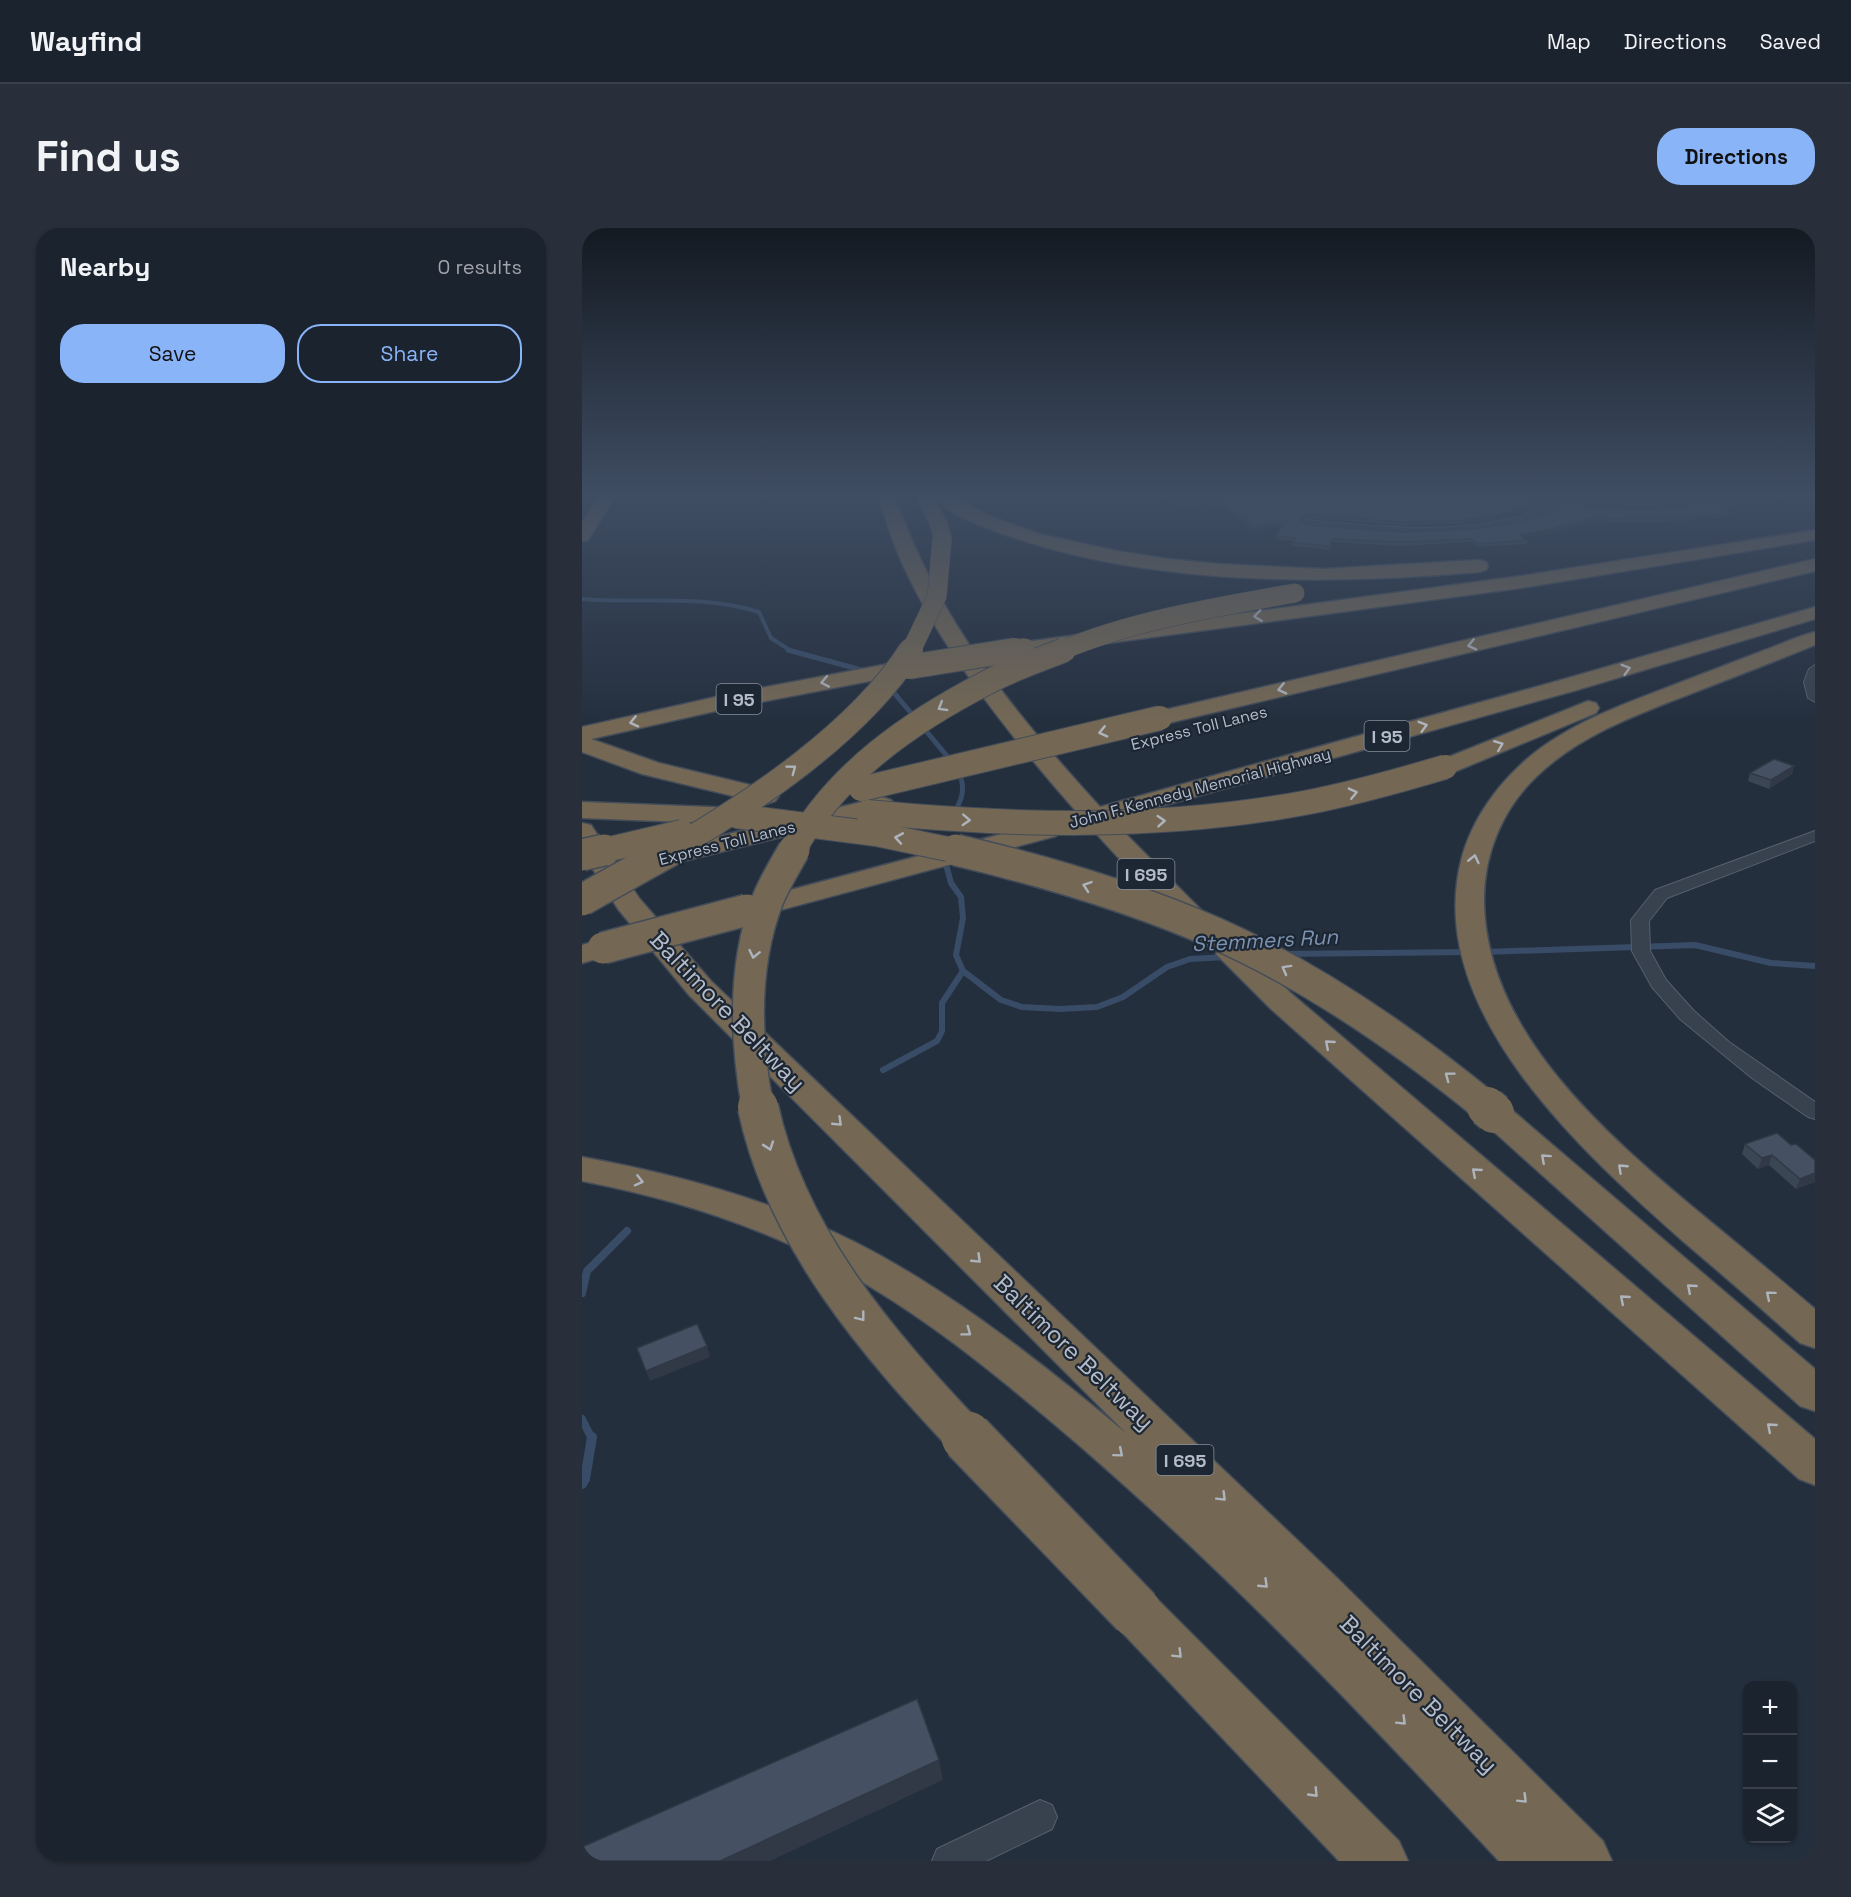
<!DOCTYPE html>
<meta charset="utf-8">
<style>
body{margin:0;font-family:"Space Grotesk",sans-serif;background:#282f3a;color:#f1f3f6}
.controls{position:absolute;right:18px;bottom:18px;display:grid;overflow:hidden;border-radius:12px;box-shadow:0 2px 4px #0004}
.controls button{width:54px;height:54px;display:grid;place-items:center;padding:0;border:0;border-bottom:2px solid #39404a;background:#1b232e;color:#f1f3f6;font:30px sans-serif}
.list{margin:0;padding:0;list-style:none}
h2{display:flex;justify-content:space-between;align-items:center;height:78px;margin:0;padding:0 24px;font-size:26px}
h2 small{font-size:20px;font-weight:400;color:#a0a4aa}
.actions{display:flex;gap:12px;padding:18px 24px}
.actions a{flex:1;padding:14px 0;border:2px solid #8ab4f8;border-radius:24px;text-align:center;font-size:21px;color:#8ab4f8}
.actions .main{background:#8ab4f8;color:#111}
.icon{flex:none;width:33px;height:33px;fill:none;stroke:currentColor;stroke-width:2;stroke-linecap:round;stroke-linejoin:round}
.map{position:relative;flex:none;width:1233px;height:1633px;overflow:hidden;border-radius:24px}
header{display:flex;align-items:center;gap:36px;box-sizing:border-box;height:84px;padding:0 30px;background:#1b232e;border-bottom:2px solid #39404a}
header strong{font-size:28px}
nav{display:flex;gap:33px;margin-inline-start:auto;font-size:21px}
.intro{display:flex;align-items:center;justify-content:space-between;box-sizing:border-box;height:144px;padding:0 36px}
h1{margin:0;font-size:42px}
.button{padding:15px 27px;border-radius:24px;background:#8ab4f8;color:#111;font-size:21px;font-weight:700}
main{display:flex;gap:36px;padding:0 36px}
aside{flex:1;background:#1b232e;border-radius:24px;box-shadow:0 2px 4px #0004}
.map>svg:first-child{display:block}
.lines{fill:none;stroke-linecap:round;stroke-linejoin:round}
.stream-far4{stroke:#394c67;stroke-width:4}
.stream-far3{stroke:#394c67;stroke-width:5}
.stream-far2{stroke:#394c67;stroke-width:6}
.stream-far1{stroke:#394c67;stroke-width:8}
.stream{stroke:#394c67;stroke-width:10}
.street-casing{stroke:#565f6c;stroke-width:2}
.highway-casing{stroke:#434c59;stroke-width:3}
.street{fill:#38414e;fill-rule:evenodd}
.highway{fill:#746855;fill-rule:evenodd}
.highway-bridge-far4-casing{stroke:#434c59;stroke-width:20;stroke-linecap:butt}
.highway-bridge-far3-casing{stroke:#434c59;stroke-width:26;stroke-linecap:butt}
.highway-bridge-far2-casing{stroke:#434c59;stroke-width:34;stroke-linecap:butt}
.highway-bridge-far1-casing{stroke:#434c59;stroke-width:43;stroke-linecap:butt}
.highway-bridge-casing{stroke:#434c59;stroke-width:54;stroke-linecap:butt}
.highway-bridge-far4{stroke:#746855;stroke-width:19}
.highway-bridge-far3{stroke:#746855;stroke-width:24}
.highway-bridge-far2{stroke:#746855;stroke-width:31}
.highway-bridge-far1{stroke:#746855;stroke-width:40}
.highway-bridge{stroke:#746855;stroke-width:51}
.wall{fill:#3b4654}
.shaded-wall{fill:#303945}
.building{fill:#455162;stroke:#303945;stroke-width:1.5}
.oneway{stroke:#aeb4bd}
.labels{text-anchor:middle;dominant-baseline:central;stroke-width:4.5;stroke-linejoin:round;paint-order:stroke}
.far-street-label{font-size:16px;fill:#b4bcc9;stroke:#1d2633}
.shield{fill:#1d2633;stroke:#878f9c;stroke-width:1.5}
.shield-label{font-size:18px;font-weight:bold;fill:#b4bcc9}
.water-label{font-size:21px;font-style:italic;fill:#7c92b1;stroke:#1d2633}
.near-street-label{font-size:24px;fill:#b4bcc9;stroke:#1d2633}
</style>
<header>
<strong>Wayfind</strong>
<nav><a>Map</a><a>Directions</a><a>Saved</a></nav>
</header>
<div class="intro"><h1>Find us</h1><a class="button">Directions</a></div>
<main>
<aside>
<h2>Nearby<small>0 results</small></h2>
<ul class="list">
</ul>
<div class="actions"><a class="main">Save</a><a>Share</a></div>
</aside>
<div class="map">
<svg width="1233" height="1633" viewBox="0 0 1233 1633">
<rect width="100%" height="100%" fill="#242f3e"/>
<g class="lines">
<!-- stream-far4 -->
<path class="stream-far4" d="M0 371C59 376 120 366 177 384L189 410 209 423"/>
<!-- stream-far3 -->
<g class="stream-far3">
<path d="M206 422 287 444"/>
<path d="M308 460 370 534"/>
<path d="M372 585C381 570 384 559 376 543"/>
</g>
<!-- stream-far2 -->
<g class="stream-far2">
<path d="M362 629 369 655 379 669 381 690 374 727 381 743 419 772 440 779 478 781 515 779 541 769 585 739 608 731 645 729"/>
<path d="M902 724 1113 717 1189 735 1233 738"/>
<path d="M701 726 888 724"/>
<path d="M301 842 355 813 360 803V775L381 743"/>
</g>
<!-- stream-far1 -->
<g class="stream-far1">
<path d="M0 1065 5 1043 45 1003"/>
<path d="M0 1191 10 1211"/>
</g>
<!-- stream -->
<path class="stream" d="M0 1256 3 1251 10 1209"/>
<defs>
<g id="street">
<path d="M930 266C977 266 1023 278 1070 277 1097 276 1123 266 1149 266L1123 276 1070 283 981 277 959 288 925 297 892 302 820 305 725 298 720 295 725 292C804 299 896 311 970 275Z"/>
<path d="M1233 437V474L1226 470 1222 454 1227 441Z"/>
<path d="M1233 603V613L1085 670 1067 693 1068 723 1084 752 1112 783 1147 814 1233 874V891L1226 889 1170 850 1098 791 1070 759 1050 723 1049 692 1073 662Z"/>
<path d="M458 1572 470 1577 475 1589 470 1601 404 1633H350L355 1621Z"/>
</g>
<g id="highway">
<path d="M19 266H35L6 312 0 313V294Z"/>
<path d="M296 266H312C354 389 432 485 518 579L979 452 1233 379V391L995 462 530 592 632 695 637 701 632 707 622 710 612 707C551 647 493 585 439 518 395 463 352 404 322 339 311 316 303 291 296 266Z"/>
<path d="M333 266H349L365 294 369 311 366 315H354L347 294Z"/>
<path d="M350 266H369L408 288 457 306 535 323 586 331 637 336 741 341 897 332 904 334 906 338 904 342 897 344C744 357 567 358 421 306 398 298 365 286 350 266Z"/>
<path d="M1233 302V312L939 360 443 426 436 424 432 420 436 416 443 414 939 348Z"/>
<path d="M1233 331V343L578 497 570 495 566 490 570 485 578 483Z"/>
<path d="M1233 404V417C1191 434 1150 450 1108 466 1054 487 998 507 955 548 921 580 902 625 902 672 903 804 1025 907 1118 985 1157 1017 1195 1049 1233 1081V1120L1218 1115C1180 1081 1141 1047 1102 1014 1001 925 839 780 880 629 894 579 933 534 977 508 1012 486 1051 473 1089 458 1120 446 1152 434 1183 422 1199 416 1216 408 1233 404Z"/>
<path d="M327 432 335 434 338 439 335 444 147 480 9 511 77 535 193 563 197 568 193 573 184 576 60 546 0 524V499L147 466Z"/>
<path d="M1006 473 1014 475 1017 480 1014 485 872 544 863 546 854 544 851 539 854 534Z"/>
<path d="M300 569 309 572 313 577 309 582 69 641 59 639 55 633 59 627Z"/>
<path d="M0 574 154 580 163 582 167 588 163 594 154 596 0 590Z"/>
<path d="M465 594 474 596 478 602 474 608 165 691 155 688 151 682 155 676Z"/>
<path d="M0 595 9 597 57 670 129 753 754 1349 1021 1613 1030 1633H917C783 1489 647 1347 498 1218 417 1149 334 1079 238 1031 163 993 83 969 0 953V929C104 948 208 977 301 1029 388 1078 467 1141 544 1205L107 767 36 681 0 624Z"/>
<path d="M21 711 32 714 36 720 32 726 0 735V717Z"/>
<path d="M649 717 660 720 711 767 1233 1211V1257L1217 1251 689 781 634 726 638 720Z"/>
<path d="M912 874 924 877 1233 1141V1183L1218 1178 900 893 894 885 900 877Z"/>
<path d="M554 1361 572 1368 817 1613 826 1633H757L536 1400 529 1384 536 1368Z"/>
</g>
</defs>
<!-- street casing -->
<use href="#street" class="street-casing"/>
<!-- highway casing -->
<use href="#highway" class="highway-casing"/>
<!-- street -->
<use href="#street" class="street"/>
<!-- highway -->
<use href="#highway" class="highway"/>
<defs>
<g id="highway-bridge-far4">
<path d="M329 423 355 368 360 311"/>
<path d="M424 423 443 420"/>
<path d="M478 423C552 392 635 379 713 365"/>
</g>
<g id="highway-bridge-far3">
<path d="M327 439 433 422"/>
<path d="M279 561 578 490"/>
<path d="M285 584C431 598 577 602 722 575 770 566 816 553 863 539"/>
<path d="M154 588 294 606 380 624"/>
<path d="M15 624 100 604"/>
<path d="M86 624C171 574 276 505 329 422"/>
<path d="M211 624C252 546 330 493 406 454 430 441 457 432 482 422"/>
</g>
<g id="highway-bridge-far2">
<path d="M374 622C463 643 549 668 633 705 732 749 823 812 907 881"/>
<path d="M0 627 22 622"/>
<path d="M0 672 89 622"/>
<path d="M21 720 165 682"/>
<path d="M176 881C163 812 160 738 186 671 193 654 203 638 212 622"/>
</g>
<g id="highway-bridge-far1">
<path d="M176 879C204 1010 296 1116 386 1211"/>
<path d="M905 879 912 885"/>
</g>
<path id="highway-bridge" d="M385 1209 554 1384"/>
</defs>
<!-- highway-bridge-far4 casing -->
<use href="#highway-bridge-far4" class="highway-bridge-far4-casing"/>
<!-- highway-bridge-far3 casing -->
<use href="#highway-bridge-far3" class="highway-bridge-far3-casing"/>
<!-- highway-bridge-far2 casing -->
<use href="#highway-bridge-far2" class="highway-bridge-far2-casing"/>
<!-- highway-bridge-far1 casing -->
<use href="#highway-bridge-far1" class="highway-bridge-far1-casing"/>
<!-- highway-bridge casing -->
<use href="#highway-bridge" class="highway-bridge-casing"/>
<!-- highway-bridge-far4 -->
<use href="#highway-bridge-far4" class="highway-bridge-far4"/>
<!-- highway-bridge-far3 -->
<use href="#highway-bridge-far3" class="highway-bridge-far3"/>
<!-- highway-bridge-far2 -->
<use href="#highway-bridge-far2" class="highway-bridge-far2"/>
<!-- highway-bridge-far1 -->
<use href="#highway-bridge-far1" class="highway-bridge-far1"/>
<!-- highway-bridge -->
<use href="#highway-bridge" class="highway-bridge"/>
</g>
<!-- wall -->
<g class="wall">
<path d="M575 266H935L963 272 962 276 911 292 881 296 818 297 725 290 720 293 725 297 820 304 893 301 1071 282 1124 275 1154 276 1153 279 1142 280 1152 288 1085 294H1025L1022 290 964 306 942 309 945 312V316L895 319 890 314 818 318 750 314 747 322 711 318V315L712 313 694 311V308L701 298 672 302 643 279H626L625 275 598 279Z"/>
<path d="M956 266H1128L1080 274 1035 273Z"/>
<path d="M1212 538 1210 546 1187 561 1166 553 1168 545Z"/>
<path d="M1163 916 1209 917 1233 932V954L1214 961 1187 937 1176 941 1160 926Z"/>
</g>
<!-- shaded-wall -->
<g class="shaded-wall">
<path d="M1109 266H1128L1080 274V271Z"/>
<path d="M625 272V275L598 279V276Z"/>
<path d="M963 272 962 276 911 292 881 296V292Z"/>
<path d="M1153 285 1152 288 1085 294 1086 290Z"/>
<path d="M725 286V290L718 294V291Z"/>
<path d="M1023 287 1022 290 964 306 938 310V307Z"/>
<path d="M703 294V298L672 302V298Z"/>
<path d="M1212 538 1210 546 1187 561 1189 552Z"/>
<path d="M1190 927 1187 937 1176 941 1180 930Z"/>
<path d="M1233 945V954L1214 961 1218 951Z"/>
<path d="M125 1118 128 1129 68 1153 64 1143Z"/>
<path d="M357 1532 361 1552 188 1633H138Z"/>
</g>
<!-- building -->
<g class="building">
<path d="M581 266H935L963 272 912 288 881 292 818 294 725 286 718 291 725 297 820 304 893 301 926 296 960 287 982 276 1071 282 1124 275 1146 267 1154 276H1135L1153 285 1086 290 1025 291 1023 287 964 302 938 307 945 312 895 316 890 311 818 314 751 311 747 318 711 315 714 310 694 308 703 294 672 298 643 276 626 275 625 272 598 276Z"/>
<path d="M992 266H1109L1080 271 1036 270Z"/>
<path d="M1192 531 1212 538 1189 552 1168 545Z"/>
<path d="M1195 905 1209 917 1214 916 1233 932V945L1218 951 1190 927 1180 930 1163 916Z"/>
<path d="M115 1096 125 1118 64 1143 55 1120Z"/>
<path d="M335 1471 357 1532 138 1633H0V1619Z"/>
</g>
<!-- one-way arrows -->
<defs><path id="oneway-chevron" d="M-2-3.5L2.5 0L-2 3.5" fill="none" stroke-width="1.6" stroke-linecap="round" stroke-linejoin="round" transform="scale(1.5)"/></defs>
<g class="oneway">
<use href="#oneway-chevron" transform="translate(676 388) rotate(173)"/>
<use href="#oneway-chevron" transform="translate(890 417) rotate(167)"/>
<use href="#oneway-chevron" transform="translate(1044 441) rotate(-16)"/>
<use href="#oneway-chevron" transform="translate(243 454) rotate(169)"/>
<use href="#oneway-chevron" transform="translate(700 461) rotate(167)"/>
<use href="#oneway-chevron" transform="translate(360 479) rotate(149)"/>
<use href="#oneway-chevron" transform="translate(52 494) rotate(167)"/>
<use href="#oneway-chevron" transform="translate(841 498) rotate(-16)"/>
<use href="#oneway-chevron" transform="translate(521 504) rotate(167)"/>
<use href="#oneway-chevron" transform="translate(917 517) rotate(-22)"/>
<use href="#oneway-chevron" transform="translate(210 541) rotate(-37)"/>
<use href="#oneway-chevron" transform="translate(771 565) rotate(-13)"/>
<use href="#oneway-chevron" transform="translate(384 592) rotate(3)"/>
<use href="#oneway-chevron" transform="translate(579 593) rotate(-4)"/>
<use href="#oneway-chevron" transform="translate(317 610) rotate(-170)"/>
<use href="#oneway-chevron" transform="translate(892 631) rotate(-77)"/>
<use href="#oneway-chevron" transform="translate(505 658) rotate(-161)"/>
<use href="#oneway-chevron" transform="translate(172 726) rotate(102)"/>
<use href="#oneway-chevron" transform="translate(704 741) rotate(-151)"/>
<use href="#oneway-chevron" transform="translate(747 816) rotate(-139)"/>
<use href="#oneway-chevron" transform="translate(867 848) rotate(-143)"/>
<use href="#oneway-chevron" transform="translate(256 894) rotate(44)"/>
<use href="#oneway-chevron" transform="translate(187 918) rotate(71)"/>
<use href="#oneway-chevron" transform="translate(963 930) rotate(-138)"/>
<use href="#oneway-chevron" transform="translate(1040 940) rotate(-137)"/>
<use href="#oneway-chevron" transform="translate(894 944) rotate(-139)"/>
<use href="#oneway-chevron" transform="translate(57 953) rotate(14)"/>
<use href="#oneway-chevron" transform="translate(395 1031) rotate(44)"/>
<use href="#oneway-chevron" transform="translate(1109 1060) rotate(-139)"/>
<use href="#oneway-chevron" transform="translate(1188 1067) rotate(-140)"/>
<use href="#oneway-chevron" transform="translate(1042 1071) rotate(-139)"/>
<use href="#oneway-chevron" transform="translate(279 1089) rotate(52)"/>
<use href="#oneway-chevron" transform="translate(385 1104) rotate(37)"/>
<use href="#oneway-chevron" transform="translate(1189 1199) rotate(-139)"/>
<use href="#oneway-chevron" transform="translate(537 1225) rotate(40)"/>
<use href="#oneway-chevron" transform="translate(640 1269) rotate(45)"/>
<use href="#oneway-chevron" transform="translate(682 1356) rotate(44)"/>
<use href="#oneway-chevron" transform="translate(596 1426) rotate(45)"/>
<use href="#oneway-chevron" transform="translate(820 1493) rotate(45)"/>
<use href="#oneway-chevron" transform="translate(732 1565) rotate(46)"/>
<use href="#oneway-chevron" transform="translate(941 1571) rotate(45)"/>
</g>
<!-- sky -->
<linearGradient id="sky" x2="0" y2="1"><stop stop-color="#141a22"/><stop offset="0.54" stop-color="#3f4d63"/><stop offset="1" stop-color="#3f4d63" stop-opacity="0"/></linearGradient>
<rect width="1233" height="495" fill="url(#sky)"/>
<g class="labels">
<!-- far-street labels -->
<g class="far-street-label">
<text transform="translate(617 500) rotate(-14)">Express Toll Lanes</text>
<text transform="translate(618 560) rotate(-15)">John F. Kennedy Memorial Highway</text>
<text transform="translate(145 615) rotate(-14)">Express Toll Lanes</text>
</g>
<!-- shield labels -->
<g class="shield">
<rect x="134.5" y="456" width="45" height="30" rx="4.5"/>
<rect x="782.5" y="493" width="45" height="30" rx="4.5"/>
<rect x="535.5" y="631" width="57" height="30" rx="4.5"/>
<rect x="574.5" y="1217" width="57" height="30" rx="4.5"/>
</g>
<g class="shield-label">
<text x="157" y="471">I 95</text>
<text x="805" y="508">I 95</text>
<text x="564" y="646">I 695</text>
<text x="603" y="1232">I 695</text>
</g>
<!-- water labels -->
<g class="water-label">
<text transform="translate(683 712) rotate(-3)">Stemmers Run</text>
</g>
<!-- near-street labels -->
<g class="near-street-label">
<text transform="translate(146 783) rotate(46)">Baltimore Beltway</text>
<text transform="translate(492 1124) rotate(44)">Baltimore Beltway</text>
<text transform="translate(837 1466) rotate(45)">Baltimore Beltway</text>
</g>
</g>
</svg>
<div class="controls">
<button>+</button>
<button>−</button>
<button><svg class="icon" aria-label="layers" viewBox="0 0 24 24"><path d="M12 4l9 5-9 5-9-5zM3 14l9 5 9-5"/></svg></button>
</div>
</div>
</main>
